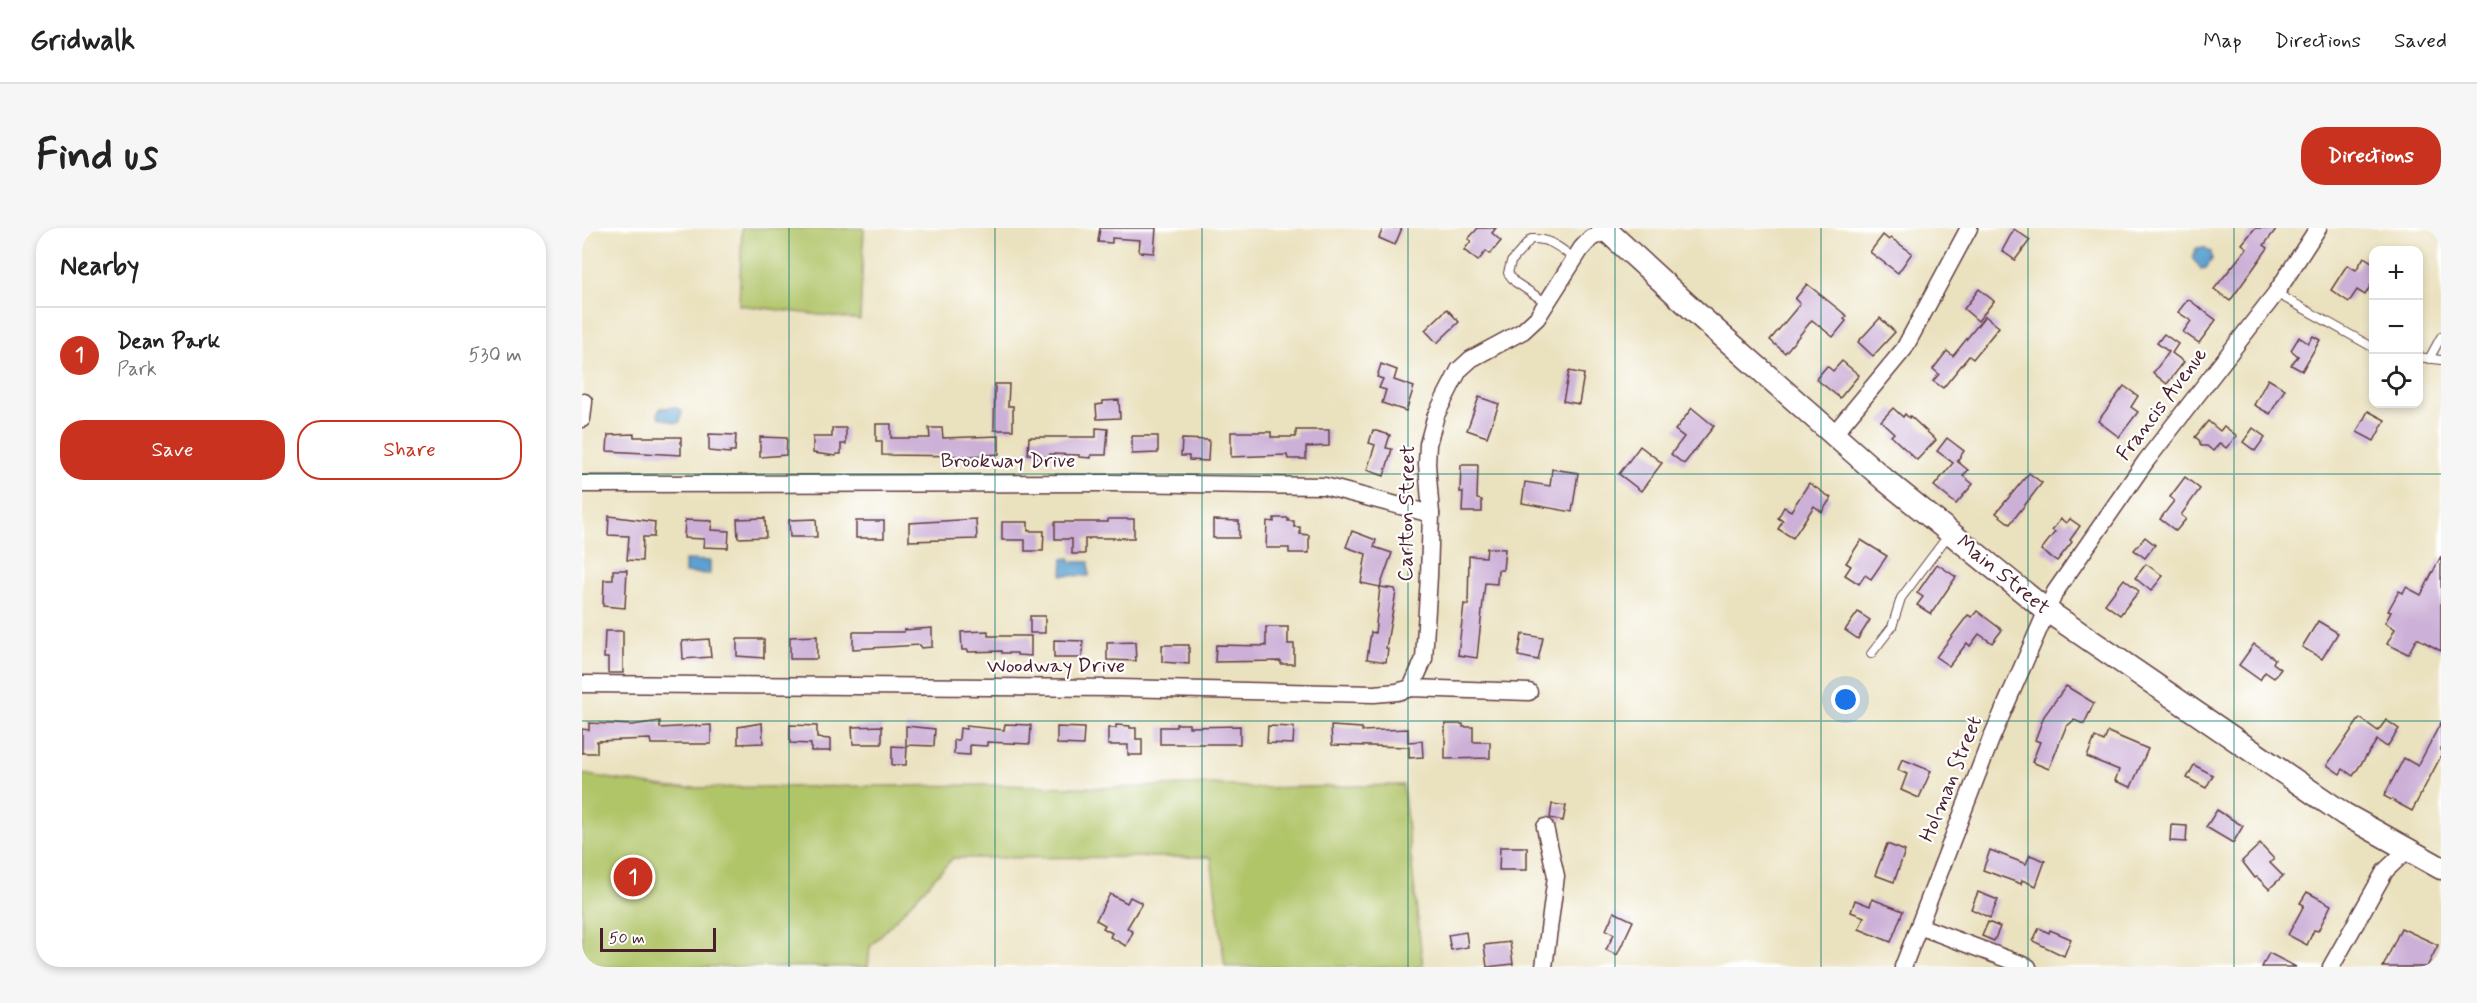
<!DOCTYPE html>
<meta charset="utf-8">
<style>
body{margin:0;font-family:Mynerve,sans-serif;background:#f6f6f6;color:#222}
.controls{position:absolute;right:18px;top:18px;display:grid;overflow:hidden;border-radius:12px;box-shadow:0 3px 9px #0003}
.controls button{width:54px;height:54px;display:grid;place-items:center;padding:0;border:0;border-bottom:2px solid #e0e0e0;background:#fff;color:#222;font:30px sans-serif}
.scale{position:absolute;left:18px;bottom:15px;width:116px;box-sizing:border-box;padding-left:6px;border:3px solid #4a1f2b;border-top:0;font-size:16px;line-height:21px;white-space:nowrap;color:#4a1f2b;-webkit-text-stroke:4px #fff;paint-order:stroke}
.you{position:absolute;left:1264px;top:472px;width:21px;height:21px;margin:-15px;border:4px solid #fff;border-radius:50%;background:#1a73e8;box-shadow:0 0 0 9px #1a73e833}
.badge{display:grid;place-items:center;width:39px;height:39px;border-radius:50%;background:#c8321e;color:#fff;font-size:20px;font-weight:700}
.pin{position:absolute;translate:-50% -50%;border:3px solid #fff;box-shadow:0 2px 6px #0006}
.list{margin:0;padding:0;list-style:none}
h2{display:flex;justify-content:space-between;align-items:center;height:78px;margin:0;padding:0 24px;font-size:26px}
h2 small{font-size:20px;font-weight:400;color:#767676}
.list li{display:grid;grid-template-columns:39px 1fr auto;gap:18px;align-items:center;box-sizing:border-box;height:96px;padding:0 24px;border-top:2px solid #e0e0e0}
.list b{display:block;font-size:22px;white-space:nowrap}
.list p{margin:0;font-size:20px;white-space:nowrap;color:#767676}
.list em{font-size:20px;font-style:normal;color:#767676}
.actions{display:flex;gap:12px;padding:18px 24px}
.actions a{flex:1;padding:14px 0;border:2px solid #c8321e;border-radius:24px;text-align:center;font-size:21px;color:#c8321e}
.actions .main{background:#c8321e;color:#fff}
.icon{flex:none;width:33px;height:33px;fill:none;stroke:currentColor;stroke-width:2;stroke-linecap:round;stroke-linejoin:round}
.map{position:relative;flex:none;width:1859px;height:739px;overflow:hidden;border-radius:24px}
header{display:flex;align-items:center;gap:36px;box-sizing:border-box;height:84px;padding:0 30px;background:#fff;border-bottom:2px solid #e0e0e0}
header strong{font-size:28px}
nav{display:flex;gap:33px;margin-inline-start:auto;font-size:21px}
.intro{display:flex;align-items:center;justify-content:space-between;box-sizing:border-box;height:144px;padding:0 36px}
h1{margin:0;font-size:42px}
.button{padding:15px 27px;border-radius:24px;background:#c8321e;color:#fff;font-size:21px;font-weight:700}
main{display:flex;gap:36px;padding:0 36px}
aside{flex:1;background:#fff;border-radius:24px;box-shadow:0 3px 9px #0003}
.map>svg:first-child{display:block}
.green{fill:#b0c468;stroke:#7d724a;stroke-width:1.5}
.water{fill:#5ba1d0;stroke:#52607e;stroke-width:1.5}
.building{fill:#ccb0d7}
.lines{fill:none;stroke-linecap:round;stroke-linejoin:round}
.lane-casing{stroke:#623c41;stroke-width:10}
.street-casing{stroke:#623c41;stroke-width:19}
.secondary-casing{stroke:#623c41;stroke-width:25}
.lane{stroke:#fff;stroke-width:8}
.street{stroke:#fff;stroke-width:16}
.secondary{stroke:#fff;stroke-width:22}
.grid{fill:none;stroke:#0f766e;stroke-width:1.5;stroke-opacity:0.55}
.labels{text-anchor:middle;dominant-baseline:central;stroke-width:4.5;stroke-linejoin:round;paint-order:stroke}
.street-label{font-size:21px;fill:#4a1f2b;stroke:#fff}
</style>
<header>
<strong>Gridwalk</strong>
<nav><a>Map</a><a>Directions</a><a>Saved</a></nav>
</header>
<div class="intro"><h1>Find us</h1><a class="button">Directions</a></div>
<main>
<aside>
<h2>Nearby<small></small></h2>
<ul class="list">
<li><span class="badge">1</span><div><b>Dean Park</b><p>Park</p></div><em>530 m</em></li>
</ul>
<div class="actions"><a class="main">Save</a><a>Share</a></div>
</aside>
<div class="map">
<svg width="1859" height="739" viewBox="0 0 1859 739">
<rect width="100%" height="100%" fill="#fff"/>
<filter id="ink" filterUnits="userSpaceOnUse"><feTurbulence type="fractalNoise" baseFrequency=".0167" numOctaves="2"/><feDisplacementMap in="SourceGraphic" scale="12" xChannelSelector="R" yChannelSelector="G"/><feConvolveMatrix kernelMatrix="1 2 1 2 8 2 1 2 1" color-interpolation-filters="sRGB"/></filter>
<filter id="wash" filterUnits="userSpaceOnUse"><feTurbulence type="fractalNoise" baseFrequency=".008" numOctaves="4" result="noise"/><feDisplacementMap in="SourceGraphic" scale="24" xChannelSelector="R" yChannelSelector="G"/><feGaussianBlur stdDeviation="1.35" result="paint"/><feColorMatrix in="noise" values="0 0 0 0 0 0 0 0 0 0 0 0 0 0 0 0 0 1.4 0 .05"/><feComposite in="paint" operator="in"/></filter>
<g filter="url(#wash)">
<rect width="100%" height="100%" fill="#eae1be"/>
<!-- green -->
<g class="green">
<path d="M160 0H282L278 92 157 77Z"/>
<path d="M0 546 88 560 417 557 526 560 631 556 674 560 821 557 841 739H643L629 629 371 630 288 719 286 739H0Z"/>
</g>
<!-- water -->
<g class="water">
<path d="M1622 19 1629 24 1630 31 1624 40 1619 41C1614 31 1605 34 1615 20Z"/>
<path d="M93 179 100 183 98 194 94 195 77 189 76 184 79 180Z"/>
<path d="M488 330V334H507V348L480 347 481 331Z"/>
<path d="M103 332 128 333V346L103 345Z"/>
</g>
<g id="blocks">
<!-- building -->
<g class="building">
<path d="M518 0H574L572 25 557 24 558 12 530 10V15L516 14Z"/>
<path d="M801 0H820L813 17 797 10Z"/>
<path d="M896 0H914L910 5 919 13 908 26 904 23 896 33 882 22 889 13 886 11Z"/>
<path d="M1673 0H1695L1682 17 1686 20 1648 73 1632 61 1665 20 1660 16Z"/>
<path d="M1432 1 1448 12 1433 32 1420 23Z"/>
<path d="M1301 7 1307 12 1309 10 1330 25 1316 45 1288 24Z"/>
<path d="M1782 29 1791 35V53L1783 67 1775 62 1767 74 1749 62 1765 37 1774 42Z"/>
<path d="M1225 56 1265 88 1262 91 1264 93 1251 109 1230 92 1203 125 1188 112 1218 76 1213 71Z"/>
<path d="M1397 61 1412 73 1396 93 1382 81Z"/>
<path d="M1606 71 1634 92 1617 115 1601 104 1609 93 1596 84Z"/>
<path d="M865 81 877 94 855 115 843 102Z"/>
<path d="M1403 88 1417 99 1391 131 1387 128 1361 160 1351 153 1357 146 1351 141 1365 123 1371 128Z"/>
<path d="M1298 90 1313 104 1291 128 1276 114Z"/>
<path d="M1582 106 1596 116 1590 125 1602 134 1585 156 1571 145 1587 124 1575 115Z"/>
<path d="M1731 108 1738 112 1720 143 1709 137 1716 128 1709 122 1717 109 1726 115Z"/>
<path d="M1260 133 1277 147 1258 170 1234 151 1245 138 1251 143Z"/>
<path d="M799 136 815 142 812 152 832 159 824 183 800 175 804 162 797 160 801 151 795 149Z"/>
<path d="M987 143 1002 146 997 176 981 173Z"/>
<path d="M1686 151 1703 161 1688 186 1672 177Z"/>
<path d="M413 156H427L426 178H431V202H412Z"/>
<path d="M1542 158 1556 168 1549 179 1556 184 1537 209 1516 193Z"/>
<path d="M897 169 917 176 905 209 885 202Z"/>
<path d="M537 172 538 190 515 191 514 177 521 176V173Z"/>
<path d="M1110 180 1132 198 1102 236 1089 226 1102 209 1093 202Z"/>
<path d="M1311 180 1321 189 1323 186 1327 190 1328 188 1354 212 1335 232 1309 208 1312 205 1299 193Z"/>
<path d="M1786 183 1803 192 1792 213 1775 204Z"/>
<path d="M1626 193 1638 203 1642 198 1655 208 1644 220 1638 215 1631 223 1625 218H1619L1617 212 1613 209Z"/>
<path d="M294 196H309V210H348L347 200H360L361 210 417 208V226L390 228 300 227V213H294Z"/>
<path d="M250 200H264V216H259V226H254V228L231 225V209H250Z"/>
<path d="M514 200 526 201 524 227H509V230L497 229V227L468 226V229H454V227L446 226 447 209H514Z"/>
<path d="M1671 200 1683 209 1673 223 1661 214Z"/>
<path d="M714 202H747V218L724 219V231H706L705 227 649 229V204H689V209H714Z"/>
<path d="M791 202 808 207 804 220 810 221 802 248 785 242 793 217 787 215Z"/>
<path d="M52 206V209H99V227L25 223 26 207Z"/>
<path d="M127 206 154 207 153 223H148V225L127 223Z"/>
<path d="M550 208H576V225L550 226Z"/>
<path d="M178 209 205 210 204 227 178 229Z"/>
<path d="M1365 210 1382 223 1375 233 1386 242 1381 248 1391 256 1374 276 1352 258 1371 235 1355 223Z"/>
<path d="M600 211 627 212 626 233 607 232V228H599Z"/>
<path d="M1058 218 1080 235 1059 263 1037 246Z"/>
<path d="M879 237H896L895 271 900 272V284H880L881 264H878Z"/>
<path d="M970 241 996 245 990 284 940 275 943 254 968 258Z"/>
<path d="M1447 245 1460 255 1428 296 1414 285Z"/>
<path d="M1603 249 1618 261 1599 287 1604 291 1594 303 1578 291 1592 273 1588 269Z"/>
<path d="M1227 255 1249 270 1240 284 1232 278 1211 310 1196 301 1201 293 1196 290 1202 279 1209 283Z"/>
<path d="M27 288 73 294 72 309H61L60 333 45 332 47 308 26 307Z"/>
<path d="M183 290 184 309 156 310 155 291Z"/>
<path d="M692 290H706V293H712V299H718V306L727 307V325H707V320H684L685 293 692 294Z"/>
<path d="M234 291 235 309H208L207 292Z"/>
<path d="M394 291 395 311 327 313V295Z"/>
<path d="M526 291H552V310H507V311H503V326H490V311H473V294H526Z"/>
<path d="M1479 291 1484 295 1488 291 1498 298 1488 312 1490 314 1475 333 1459 322 1473 304 1470 302Z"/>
<path d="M103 292 130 293 129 302 147 303 146 320 121 319 122 311 102 310Z"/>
<path d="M631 292 657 293V310H631Z"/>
<rect x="274" y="293" width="28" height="17"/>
<path d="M420 294H446V303H462L461 323H443V312H420Z"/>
<path d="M770 303 794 312 792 319 810 325 798 359 779 355 784 326 764 319Z"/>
<path d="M1563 309 1573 317 1563 330 1552 322Z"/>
<path d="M1279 312 1305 328 1289 351 1283 347 1277 356 1263 347 1269 338 1264 335Z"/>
<path d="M905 320 923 321 921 342H916L915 356 903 355 895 430 876 427 882 376 886 377 887 328 904 329Z"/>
<path d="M1859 328V423L1835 410 1826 426 1805 416 1813 401 1803 395 1809 384 1806 383 1817 363 1821 365 1824 359 1839 367Z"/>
<path d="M1355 336 1374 349 1349 386 1335 377 1341 369 1335 365Z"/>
<path d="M1564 336 1581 348 1569 363 1553 350Z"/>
<path d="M31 342H45L43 380 21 378 22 352H31Z"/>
<path d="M1542 351 1557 363 1538 387 1523 376Z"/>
<path d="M798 359 813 361 814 364 804 420 806 421 804 434 785 431 789 404 793 405Z"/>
<path d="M1395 383 1420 402 1410 415 1397 406 1388 418 1385 415 1367 438 1354 429 1386 387 1390 389Z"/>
<path d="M1276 384 1288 392 1276 411 1263 402Z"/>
<rect x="448" y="388" width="15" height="17"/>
<path d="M1736 393 1756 405 1740 431 1720 419Z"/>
<path d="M684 399H706V416H712V436H699V433L633 434 634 417 684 418Z"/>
<path d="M350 400V419L339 420 338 417 271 421V404H322V402Z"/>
<path d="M23 403H41V445H26V430H22Z"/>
<path d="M406 403V408H449V428L435 427V425H420V423L386 424V422H380L379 404Z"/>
<path d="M940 406 961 410 956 432 936 428Z"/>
<path d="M235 408V431H208V409Z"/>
<path d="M127 411 129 429 101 431 100 413Z"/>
<path d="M155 411H182V430L155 428Z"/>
<path d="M472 412 501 413 500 430H472Z"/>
<path d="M553 414 554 433 525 432V415Z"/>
<path d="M1672 416 1693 431 1691 435 1699 441 1692 450 1683 444 1678 452 1657 437Z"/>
<path d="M580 417H607V436L580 434Z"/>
<path d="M1484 458 1512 475 1502 496 1492 492 1484 499 1467 541 1450 534 1458 514 1453 512 1462 488Z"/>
<path d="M1778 490 1796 503 1804 492 1817 501 1805 519 1795 512 1771 548 1761 541 1758 546 1745 537Z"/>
<path d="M78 493V500L129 497V516H69L68 511 15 513V525H0V501L7 502V495L50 497Z"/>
<path d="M1859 494V528L1830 583 1802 568 1822 530 1836 538Z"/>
<path d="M180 495 181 515 156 516V499Z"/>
<path d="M423 496 449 497 448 516 405 514V518L388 517V527L372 526V512H377L378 500 384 501V498L422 502Z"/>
<path d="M594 496H607V499L658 498V516H578V499H594Z"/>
<path d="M863 496H881V499H891V514H908V530L863 531Z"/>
<path d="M208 497 235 498V510L248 511V523H229V516L208 515Z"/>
<path d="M534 497 548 498V500H554V511H560V527H546V517H526V500H534Z"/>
<path d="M300 498V516H271L270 499Z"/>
<path d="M324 498 353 501 352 518 324 517Z"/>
<path d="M686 498 712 499 711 516 685 515Z"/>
<path d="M749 498 780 500V503L826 501V514L840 513 841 529 827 530V519L750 517Z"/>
<path d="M475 499 502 500 501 517 475 516Z"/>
<path d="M1526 504 1566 521 1549 559 1533 553 1537 542 1505 529 1513 509 1522 513Z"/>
<path d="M310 518 325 519 324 537H310Z"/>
<path d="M1320 531 1349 543 1337 570 1319 562 1325 546 1316 542Z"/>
<path d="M1612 537 1631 547 1624 560 1605 550Z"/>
<path d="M970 576 984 578 981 593 968 590Z"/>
<path d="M1635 582 1661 598 1651 615 1624 599Z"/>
<path d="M1589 597 1605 598 1604 614 1588 613Z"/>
<path d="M1305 616 1323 623 1312 654 1293 647Z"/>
<path d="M1678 616 1692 631 1688 635 1701 648 1687 661 1675 649 1673 650 1660 633Z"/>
<path d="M918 619H945V642H917Z"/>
<path d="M1408 622 1444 636 1448 627 1463 633 1454 658 1440 652 1439 656 1401 642Z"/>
<path d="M1396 664 1416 672 1408 690 1389 681Z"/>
<path d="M1725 664 1749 677 1736 703 1732 702 1725 717 1706 707 1722 677 1718 675Z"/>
<path d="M528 666 545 675 548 669 560 675 545 700 551 704 544 718 528 709 530 705 521 700 523 697 514 692Z"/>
<path d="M1290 671 1321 683 1309 714 1277 701 1282 689 1269 684 1273 672 1288 678Z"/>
<path d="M1032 684 1051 693 1035 727 1024 722 1032 706 1024 702Z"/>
<path d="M1406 694 1418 699 1412 713 1400 708Z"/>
<path d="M1457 700 1467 705 1468 702 1489 711 1482 728 1451 713Z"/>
<path d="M1819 700 1856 717 1845 739H1801Z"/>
<path d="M884 704 886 719 869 722 866 707Z"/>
<path d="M928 714 931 736 905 739 902 717Z"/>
<path d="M1687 725 1714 739H1680Z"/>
</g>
</g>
</g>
<g filter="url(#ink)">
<use href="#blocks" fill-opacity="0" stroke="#623c41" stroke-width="1.5"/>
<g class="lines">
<defs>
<g id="lane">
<path d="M1694 65 1792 120"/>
<path d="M965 75 933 54 926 45 929 34 949 11C968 10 978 20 993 31"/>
<path d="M1836 129 1859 132"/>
<path d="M1847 131 1859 109"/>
<path d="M1289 426 1310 399 1319 370 1368 305"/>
</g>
<g id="street">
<path d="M0 191 2 174"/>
<path d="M1251 207 1322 121 1387 0"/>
<path d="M0 256 531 255 742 258 849 286"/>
<path d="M0 456 537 460 792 466 815 464 829 460 947 464"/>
<path d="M829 460 842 431 847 348 849 286 845 236 846 216 854 187 877 142 889 131 941 103 955 90 999 21 1009 10 1025 3"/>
<path d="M1337 698 1446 739"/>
<path d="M962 739 974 648 963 599"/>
<path d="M1321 739 1409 511 1473 364 1564 233 1694 65 1736 0"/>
<path d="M1749 739 1803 643 1825 622"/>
</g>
<path id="secondary" d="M1022 0 1121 91 1303 252 1464 382 1762 586 1859 640"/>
</defs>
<!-- lane casing -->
<use href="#lane" class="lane-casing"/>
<!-- street casing -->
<use href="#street" class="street-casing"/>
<!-- secondary casing -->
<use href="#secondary" class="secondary-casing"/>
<!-- lane -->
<use href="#lane" class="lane"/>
<!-- street -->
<use href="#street" class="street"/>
<!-- secondary -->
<use href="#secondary" class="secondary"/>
</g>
</g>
<!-- grid -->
<path class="grid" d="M207 0V739M413 0V739M620 0V739M826 0V739M1033 0V739M1239 0V739M1446 0V739M1652 0V739M0 246H1859M0 493H1859"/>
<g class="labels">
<!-- street labels -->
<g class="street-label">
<text transform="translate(1580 176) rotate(-53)">Francis Avenue</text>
<text x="426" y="233">Brookway Drive</text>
<text transform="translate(825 285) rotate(-89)">Carlton Street</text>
<text transform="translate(1421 347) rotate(39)">Main Street</text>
<text x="474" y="438">Woodway Drive</text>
<text transform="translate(1369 551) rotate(-68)">Holman Street</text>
</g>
</g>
</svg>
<div class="controls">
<button>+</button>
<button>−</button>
<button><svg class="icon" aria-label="locate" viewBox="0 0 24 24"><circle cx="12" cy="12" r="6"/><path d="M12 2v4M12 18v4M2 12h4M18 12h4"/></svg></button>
</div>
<div class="scale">50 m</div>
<div class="you"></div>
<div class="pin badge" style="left:51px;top:649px">1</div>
</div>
</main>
